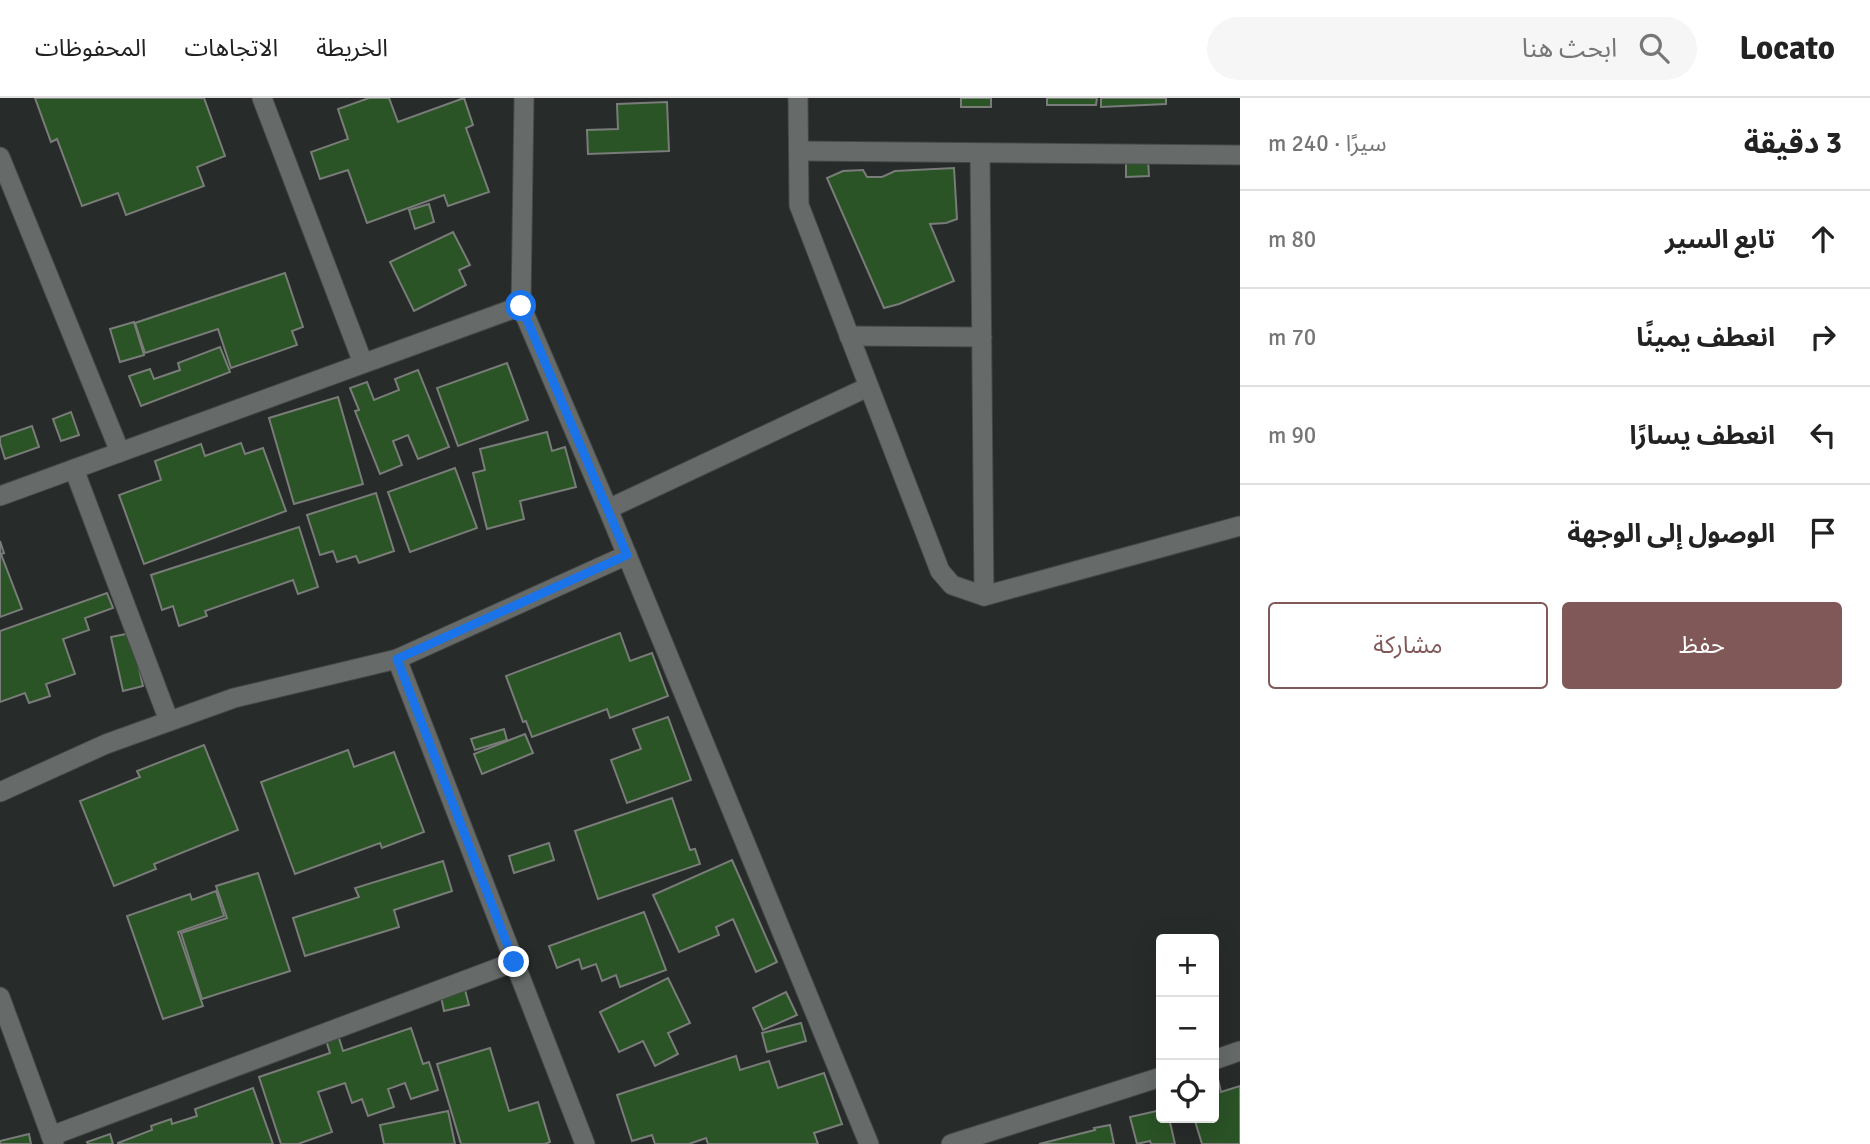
<!DOCTYPE html>
<html lang="ar">
<meta charset="utf-8">
<style>
body{margin:0;font-family:Signika,"Noto Sans Arabic",sans-serif;background:#f6f6f6;color:#222;direction:rtl}
.controls{position:absolute;right:21px;bottom:21px;display:grid;overflow:hidden;border-radius:7px;box-shadow:0 7px 28px #0002}
.controls button{width:63px;height:63px;display:grid;place-items:center;padding:0;border:0;border-bottom:2px solid #e0e0e0;background:#fff;color:#222;font:35px sans-serif}
.stop{position:absolute;width:21px;height:21px;margin:-16px;border:5px solid #1a73e8;border-radius:50%;background:#fff}
.stop.end{background:#1a73e8;border-color:#fff;box-shadow:0 2px 7px #0008}
.list{margin:0;padding:0;list-style:none}
h2{display:flex;justify-content:space-between;align-items:center;height:91px;margin:0;padding:0 28px;font-size:30px}
h2 small{font-size:23px;font-weight:400;color:#767676}
.list li{display:grid;grid-template-columns:46px 1fr auto;gap:21px;align-items:center;box-sizing:border-box;height:98px;padding:0 28px;border-top:2px solid #e0e0e0}
.list b{display:block;font-size:26px;white-space:nowrap}
.list em{font-size:23px;font-style:normal;color:#767676}
.actions{display:flex;gap:14px;padding:21px 28px}
.actions a{flex:1;padding:16px 0;border:2px solid #815858;border-radius:7px;text-align:center;font-size:24px;color:#815858}
.actions .main{background:#815858;color:#fff}
.icon{flex:none;width:38px;height:38px;fill:none;stroke:currentColor;stroke-width:2;stroke-linecap:round;stroke-linejoin:round}
.map{position:relative;flex:none;width:1240px;height:1046px;overflow:hidden;direction:ltr}
header{display:flex;align-items:center;gap:42px;box-sizing:border-box;height:98px;padding:0 35px;background:#fff;border-bottom:2px solid #e0e0e0}
header strong{font-size:33px}
nav{display:flex;gap:38px;margin-inline-start:auto;font-size:24px}
.search{width:490px;height:63px;background:#f6f6f6;display:flex;align-items:center;gap:18px;box-sizing:border-box;padding:0 24px;border-radius:38px;color:#767676;font-size:26px}
main{display:flex}
aside{flex:1;background:#fff}
.map>svg:first-child{display:block}
.building{fill:#2a5326;stroke:#797c78;stroke-width:2}
.lines{fill:none;stroke-linecap:round;stroke-linejoin:round}
.street-casing{stroke:#444746;stroke-width:21}
.street{stroke:#666b69;stroke-width:19}
.route{stroke:#1a73e8;stroke-width:9}
</style>
<header>
<strong>Locato</strong>
<div class="search"><svg class="icon" aria-label="search" viewBox="0 0 24 24"><circle cx="10" cy="10" r="6"/><path d="M15 15l6 6"/></svg>ابحث هنا</div>
<nav><a>الخريطة</a><a>الاتجاهات</a><a>المحفوظات</a></nav>
</header>
<main>
<aside>
<h2>3 دقيقة<small>سيرًا · 240 m</small></h2>
<ul class="list">
<li><svg class="icon" aria-label="ahead" viewBox="0 0 24 24"><path d="M12 20V5M6 11l6-6 6 6"/></svg><div><b>تابع السير</b></div><em>80 m</em></li>
<li><svg class="icon" aria-label="right" viewBox="0 0 24 24"><path d="M7 20v-9h11M14 6l5 5-5 5"/></svg><div><b>انعطف يمينًا</b></div><em>70 m</em></li>
<li><svg class="icon" aria-label="left" viewBox="0 0 24 24"><path d="M17 20v-9H6M10 6l-5 5 5 5"/></svg><div><b>انعطف يسارًا</b></div><em>90 m</em></li>
<li><svg class="icon" aria-label="arrive" viewBox="0 0 24 24"><path d="M6 21V4h12l-3 4 3 4H6"/></svg><div><b>الوصول إلى الوجهة</b></div></li>
</ul>
<div class="actions"><a class="main">حفظ</a><a>مشاركة</a></div>
</aside>
<div class="map">
<svg width="1240" height="1046" viewBox="0 0 1240 1046">
<rect width="100%" height="100%" fill="#272b2a"/>
<!-- building -->
<g class="building">
<path d="M35 0H204L225 58 197 69 204 88 126 117 118 95 82 108 57 41 51 44Z"/>
<path d="M369 0H389L398 24 464 0 473 27 466 30 489 94 448 108 444 97 367 125 348 72 320 81 311 54 348 41 338 11Z"/>
<rect x="961" y="0" width="30" height="9"/>
<path d="M1047 0H1097L1096 7H1047Z"/>
<path d="M1101 0H1166V6L1101 9Z"/>
<path d="M667 4 669 53 588 56 587 32 618 31 617 6Z"/>
<path d="M1148 61 1149 78 1126 79V62Z"/>
<path d="M954 70 957 121 946 125 930 126 954 183 899 206 884 210 827 80 843 73 863 72 867 79H882L895 73Z"/>
<path d="M429 106 434 124 415 131 409 112Z"/>
<path d="M453 134 470 167 459 172 466 187 414 213 390 164Z"/>
<path d="M285 175 303 229 292 233 297 247 231 270 218 231 145 255 135 225Z"/>
<path d="M134 224 144 257 120 264 110 231Z"/>
<path d="M220 249 230 274 141 308 129 278 150 271 154 281 180 272 178 265Z"/>
<path d="M507 265 528 322 458 348 437 290Z"/>
<path d="M418 272 449 349 418 361 408 337 393 343 402 367 380 376 355 313 359 312 350 290 367 284 374 302 399 292 395 281Z"/>
<path d="M338 299 363 386 294 406 269 320Z"/>
<path d="M71 314 79 337 61 343 53 321Z"/>
<path d="M32 328 39 349 5 361 0 345V339Z"/>
<path d="M547 334 552 353 565 349 576 389 520 403 524 421 487 431 473 375 485 372 480 351Z"/>
<path d="M241 345 245 356 263 350 286 413 144 466 119 397 161 382 155 363 201 346 205 358Z"/>
<path d="M455 370 477 430 410 454 388 394Z"/>
<path d="M376 395 394 453 359 465 356 458 337 464 333 453 320 457 307 417Z"/>
<path d="M299 429 318 489 298 496 293 482 205 513 207 518 179 528 173 508 162 512 151 477Z"/>
<path d="M0 443 4 455 1 456 22 511 0 519Z"/>
<path d="M107 495 113 510 85 520 89 532 63 541 75 576 46 586 50 598 29 605 25 595 0 604V533Z"/>
<path d="M131 535 143 588 123 593 111 539Z"/>
<path d="M620 535 630 563 652 555 668 598 610 620 607 611 532 639 526 623 523 624 506 578Z"/>
<path d="M668 619 691 682 627 705 611 662 641 651 633 631Z"/>
<path d="M504 631 507 642 475 652 471 641Z"/>
<path d="M525 636 533 655 482 676 474 656Z"/>
<path d="M204 647 238 732 154 766 156 771 114 788 80 703 140 679 137 673Z"/>
<path d="M348 652 354 669 394 654 424 734 382 750 380 745 295 776 261 684Z"/>
<path d="M672 700 690 752 695 751 700 766 598 801 575 733Z"/>
<path d="M549 745 554 762 514 775 509 758Z"/>
<path d="M732 762 777 864 756 874 733 821 716 829 719 837 679 854 653 797Z"/>
<path d="M443 763 452 793 394 812 399 829 305 858 293 820 359 799 355 790Z"/>
<path d="M258 775 290 873 202 901 181 835 227 820 216 788Z"/>
<path d="M216 793 224 818 178 834 203 908 163 921 127 818 190 796 192 802Z"/>
<path d="M644 814 666 872 620 889 616 877 602 883 596 866 582 871 579 861 557 870 549 848Z"/>
<path d="M668 880 690 925 668 935 678 956 655 968 643 943 619 954 600 914Z"/>
<path d="M464 888 469 907 444 913 440 894Z"/>
<path d="M786 894 797 917 763 932 753 910Z"/>
<path d="M801 925 806 943 767 954 762 935Z"/>
<path d="M411 930 423 966 429 964 438 992 411 1001 405 985 388 991 394 1009 368 1018 362 1001 352 1005 345 985 318 994 332 1034 298 1046H281L259 979 330 955 326 942 338 937 343 953Z"/>
<path d="M490 950 509 1013 538 1004 550 1044 545 1046H461L437 966Z"/>
<path d="M736 958 740 972 769 963 778 990 824 975 842 1026 814 1035 818 1046H708L706 1040 689 1046H655L652 1037 632 1043 617 997Z"/>
<path d="M1218 981 1221 994 1240 988V1046H1202L1195 1023 1204 1020H1214V982Z"/>
<path d="M253 990 273 1046H118V1045L152 1032 151 1028 171 1021 172 1026 197 1018 195 1011Z"/>
<path d="M1161 1012V1020H1169L1175 1046H1151L1150 1043 1137 1046 1130 1019Z"/>
<path d="M448 1013 455 1046H384L380 1027Z"/>
<path d="M1110 1027 1114 1046H1039L1095 1032 1094 1030Z"/>
<path d="M29 1036 31 1046H0V1043Z"/>
<path d="M110 1036 113 1046H88L87 1044Z"/>
</g>
<g class="lines">
<defs>
<g id="street">
<path d="M262 0 363 265"/>
<path d="M524 0 521 208 608 411 869 1046"/>
<path d="M798 0 799 107 940 473 952 487 984 498 1240 428"/>
<path d="M799 53 1240 57"/>
<path d="M980 55 984 498"/>
<path d="M0 59 120 354"/>
<path d="M849 238 982 239"/>
<path d="M74 371 169 623"/>
<path d="M0 398 521 208"/>
<path d="M608 411 868 289"/>
<path d="M397 561 585 1046"/>
<path d="M0 694 106 646 234 600 397 561 627 457"/>
<path d="M0 899 54 1046"/>
<path d="M1214 962 1240 953"/>
<path d="M51 1038 514 864"/>
<path d="M951 1046 1161 979"/>
</g>
</defs>
<!-- street casing -->
<use href="#street" class="street-casing"/>
<!-- street -->
<use href="#street" class="street"/>
</g>
<g class="lines">
<!-- route -->
<path class="route" d="M514 864 397 561 627 457 521 208"/>
</g>
</svg>
<div class="controls">
<button>+</button>
<button>−</button>
<button><svg class="icon" aria-label="locate" viewBox="0 0 24 24"><circle cx="12" cy="12" r="6"/><path d="M12 2v4M12 18v4M2 12h4M18 12h4"/></svg></button>
</div>
<div class="stop" style="left:521px;top:208px"></div>
<div class="stop end" style="left:514px;top:864px"></div>
</div>
</main>
